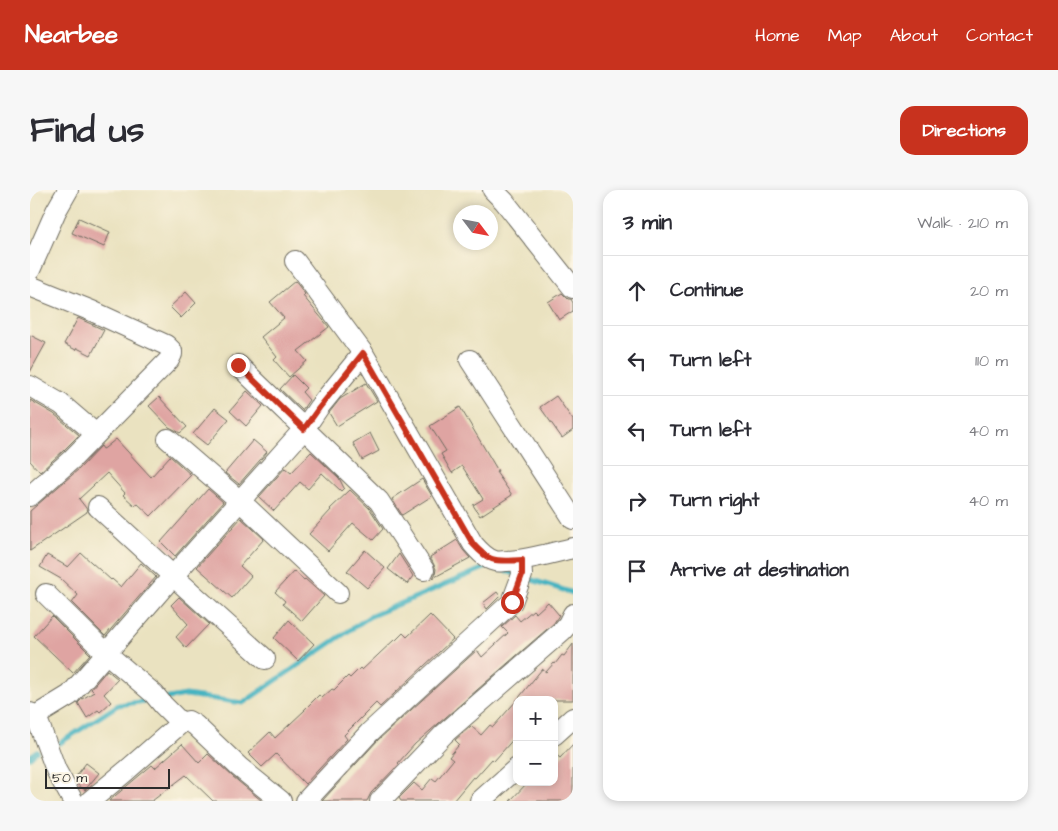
<!DOCTYPE html>
<meta charset="utf-8">
<style>
body{margin:0;font-family:"Architects Daughter",sans-serif;background:#f7f7f7;color:#2b2b33}
.controls{position:absolute;right:15px;bottom:15px;display:grid;overflow:hidden;border-radius:10px;box-shadow:0 2px 8px #0003}
.controls button{width:45px;height:45px;display:grid;place-items:center;padding:0;border:0;border-bottom:1px solid #e1e1e2;background:#fff;color:#2b2b33;font:25px sans-serif}
.compass{position:absolute;left:423px;top:15px;width:45px;height:45px;border-radius:50%;background:#fff;box-shadow:0 2px 8px #0003;rotate:122deg}
.scale{position:absolute;left:15px;bottom:12px;width:125px;box-sizing:border-box;padding-left:5px;border:2px solid #2b2b2b;border-top:0;font-size:14px;line-height:18px;white-space:nowrap;color:#2b2b2b;-webkit-text-stroke:4px #fcf5e5;paint-order:stroke}
.stop{position:absolute;width:15px;height:15px;margin:-11px;border:4px solid #c8321e;border-radius:50%;background:#fff}
.stop.end{background:#c8321e;border-color:#fff;box-shadow:0 1px 5px #0008}
.list{margin:0;padding:0;list-style:none}
h2{display:flex;justify-content:space-between;align-items:center;height:65px;margin:0;padding:0 20px;font-size:21px}
h2 small{font-size:16px;font-weight:400;color:#7c7c81}
.list li{display:grid;grid-template-columns:32px 1fr auto;gap:15px;align-items:center;box-sizing:border-box;height:70px;padding:0 20px;border-top:1px solid #e1e1e2}
.list b{display:block;font-size:19px;white-space:nowrap}
.list em{font-size:16px;font-style:normal;color:#7c7c81}
.icon{flex:none;width:28px;height:28px;fill:none;stroke:currentColor;stroke-width:2;stroke-linecap:round;stroke-linejoin:round}
.map{position:relative;flex:none;width:543px;height:611px;overflow:hidden;border-radius:15px}
header{display:flex;align-items:center;gap:30px;box-sizing:border-box;height:70px;padding:0 25px;background:#c8321e;color:#fff}
header strong{font-size:24px}
nav{display:flex;gap:28px;margin-inline-start:auto;font-size:18px}
.intro{display:flex;align-items:center;justify-content:space-between;box-sizing:border-box;height:120px;padding:0 30px}
h1{margin:0;font-size:35px}
.button{padding:12px 22px;border-radius:15px;background:#c8321e;color:#fff;font-size:18px;font-weight:700}
main{display:flex;gap:30px;padding:0 30px}
aside{flex:1;background:#fff;border-radius:15px;box-shadow:0 2px 8px #0003}
.map>svg:first-child{display:block}
.lines{fill:none;stroke-linecap:round;stroke-linejoin:round}
.stream{stroke:#46b4c1;stroke-width:5}
.building{fill:#dfa4a2}
.street-casing{stroke:#6e6b5f;stroke-width:22}
.street{stroke:#fff;stroke-width:20}
.route{stroke:#c8321e;stroke-width:6}
</style>
<header>
<strong>Nearbee</strong>
<nav><a>Home</a><a>Map</a><a>About</a><a>Contact</a></nav>
</header>
<div class="intro"><h1>Find us</h1><a class="button">Directions</a></div>
<main>
<div class="map">
<svg width="543" height="611" viewBox="0 0 543 611">
<rect width="100%" height="100%" fill="#fcf5e5"/>
<filter id="ink" filterUnits="userSpaceOnUse"><feTurbulence type="fractalNoise" baseFrequency=".02" numOctaves="2"/><feDisplacementMap in="SourceGraphic" scale="10" xChannelSelector="R" yChannelSelector="G"/><feConvolveMatrix kernelMatrix="1 2 1 2 8 2 1 2 1" color-interpolation-filters="sRGB"/></filter>
<filter id="wash" filterUnits="userSpaceOnUse"><feTurbulence type="fractalNoise" baseFrequency=".0096" numOctaves="4" result="noise"/><feDisplacementMap in="SourceGraphic" scale="20" xChannelSelector="R" yChannelSelector="G"/><feGaussianBlur stdDeviation="1.12" result="paint"/><feColorMatrix in="noise" values="0 0 0 0 0 0 0 0 0 0 0 0 0 0 0 0 0 1.4 0 .05"/><feComposite in="paint" operator="in"/></filter>
<g filter="url(#wash)">
<rect width="100%" height="100%" fill="#eae2c0"/>
<g class="lines">
<!-- stream -->
<g class="stream">
<path d="M470 379 488 385"/>
<path d="M496 388 543 403"/>
<path d="M133 509 156 505 213 513 339 427 459 376"/>
<path d="M30 553 88 515 122 510"/>
<path d="M0 567 7 561"/>
</g>
</g>
<g id="blocks">
<!-- building -->
<g class="building">
<path d="M49 28 80 42 74 57 42 43Z"/>
<path d="M265 91 275 104 273 106 299 137 268 161 277 171 259 187 244 170 247 167 231 147 254 128 240 112Z"/>
<path d="M156 102 166 113 151 128 140 117Z"/>
<path d="M532 103 538 109H541L543 113V121L529 130 518 112Z"/>
<path d="M48 128 74 140 61 165 47 158 46 160 34 154Z"/>
<path d="M0 145 16 153 0 182Z"/>
<path d="M263 185 276 198 272 202 279 210 272 220 250 199Z"/>
<path d="M336 193 347 211 307 236 299 223 310 209Z"/>
<path d="M217 201 233 216 216 236 200 221Z"/>
<path d="M526 206 543 230V240L532 248 510 217Z"/>
<path d="M129 207 157 237 150 243 145 240 139 237 119 216Z"/>
<path d="M0 210 24 224 49 245 33 261 10 282 0 271Z"/>
<path d="M430 217 468 281 466 282 482 305 450 326 443 315 453 309 432 276 422 283 411 264 416 261 400 236Z"/>
<path d="M185 218 199 229 177 255 163 244Z"/>
<path d="M340 243 349 261 332 270 323 253Z"/>
<path d="M86 249 121 287 140 266 161 285 121 326 107 313 105 316 93 305 95 303 77 283 49 309 56 318 57 322 0 361V321L49 279 71 256 73 259 75 258Z"/>
<path d="M223 250 237 262 209 294 195 283Z"/>
<path d="M281 262 309 288 314 298 311 301 292 283 278 299 270 292 244 321 229 307 255 278 261 283Z"/>
<path d="M392 289 402 306 372 325 362 309Z"/>
<path d="M178 299 193 312 145 366 131 352Z"/>
<path d="M320 300 340 319 353 339 343 350 323 333 298 361 279 344 301 320 300 319Z"/>
<path d="M211 328 234 349 210 376 221 386 202 408 167 377Z"/>
<path d="M427 350 433 360 440 368 403 388 405 385 406 379 400 367Z"/>
<path d="M335 360 355 378 337 398 317 381Z"/>
<path d="M51 363 81 390 82 389 91 397 111 373 126 387 75 446 42 413 48 405 31 389 10 377 17 365 38 377Z"/>
<path d="M369 364 383 386 377 394 358 379Z"/>
<path d="M264 381 274 390 275 389 294 406 272 431 253 414 255 411 245 402Z"/>
<path d="M467 402 470 406 457 419 453 413Z"/>
<path d="M149 407 179 434 156 458 146 447 158 434 141 415Z"/>
<path d="M518 412 529 425 524 433 385 554 368 573 369 574 341 603 337 611H292L348 550 447 460 452 467 478 443 472 437 485 425 490 431 503 420 506 423Z"/>
<path d="M400 425 423 449 350 517 346 513 314 545 317 549 275 594 246 564 232 577 218 563 240 542 245 548 275 520H274L289 505 292 508 302 499 304 500 318 486 320 488 330 478 332 480 364 450 365 451 373 443 377 447Z"/>
<path d="M22 426 60 464 43 483 4 446Z"/>
<path d="M259 430 284 454 268 471 244 448Z"/>
<path d="M543 454V510H487L512 479 516 482 524 473 525 474 532 465 534 466Z"/>
<path d="M77 480 88 489 74 504 81 512 70 522 68 520 57 528 48 513 52 509 64 502 61 499Z"/>
<path d="M487 510V545L464 571 462 569 445 588 443 587 423 611H371L369 608 384 593 392 600 402 588 406 591 423 570 419 567 428 556H427L429 554 425 550 441 536 451 545 460 535 463 537Z"/>
<path d="M152 554 169 573 178 564 202 586 232 611H183L156 585 122 611H79L122 575 125 578Z"/>
<path d="M543 554V611H480L498 592H524V563L530 568Z"/>
<path d="M56 573 69 583 55 600 48 595 44 589Z"/>
</g>
</g>
</g>
<g filter="url(#ink)">
<use href="#blocks" fill-opacity="0" stroke="#6e6b5f" stroke-width="1"/>
<g class="lines">
<defs>
<g id="street">
<path d="M463 0 474 11 543 98"/>
<path d="M265 71 333 163"/>
<path d="M0 80 26 21 38 0"/>
<path d="M0 96 62 121 136 155 142 161V164L139 170 41 270 0 306"/>
<path d="M440 170 543 329"/>
<path d="M208 175 349 311 394 380"/>
<path d="M0 196 31 214 66 244"/>
<path d="M138 249 210 311 308 403"/>
<path d="M68 317 143 386 235 469"/>
<path d="M16 404 76 463 124 504 133 515 151 533"/>
<path d="M0 523 9 534 26 580 43 611"/>
<path d="M4 527 40 505 143 386 274 239 289 217 333 163 443 354C449 361 456 369 465 371 468 372 473 371 477 371 499 370 521 363 543 358"/>
<path d="M524 545 543 528"/>
<path d="M60 611 96 581 151 533 158 531 165 535 209 577 251 611"/>
<path d="M276 611 340 542 482 412 492 385 491 370"/>
<path d="M350 611 414 544 532 441 538 434 543 424"/>
<path d="M450 611 487 578"/>
</g>
</defs>
<!-- street casing -->
<use href="#street" class="street-casing"/>
<!-- street -->
<use href="#street" class="street"/>
</g>
</g>
<g class="lines" filter="url(#ink)">
<!-- route -->
<path class="route" d="M208 175 274 239 289 218 333 163 443 354C461 374 466 371 492 370V385L482 412"/>
</g>
</svg>
<div class="controls">
<button>+</button>
<button>−</button>
</div>
<svg class="compass" viewBox="-18 -18 36 36"><path d="M0-13l5 13h-10z" fill="#e53935"/><path d="M0 13l5-13h-10z" fill="#7c7c81"/></svg>
<div class="scale">50 m</div>
<div class="stop" style="left:482px;top:412px"></div>
<div class="stop end" style="left:208px;top:175px"></div>
</div>
<aside>
<h2>3 min<small>Walk · 210 m</small></h2>
<ul class="list">
<li><svg class="icon" aria-label="ahead" viewBox="0 0 24 24"><path d="M12 20V5M6 11l6-6 6 6"/></svg><div><b>Continue</b></div><em>20 m</em></li>
<li><svg class="icon" aria-label="left" viewBox="0 0 24 24"><path d="M17 20v-9H6M10 6l-5 5 5 5"/></svg><div><b>Turn left</b></div><em>110 m</em></li>
<li><svg class="icon" aria-label="left" viewBox="0 0 24 24"><path d="M17 20v-9H6M10 6l-5 5 5 5"/></svg><div><b>Turn left</b></div><em>40 m</em></li>
<li><svg class="icon" aria-label="right" viewBox="0 0 24 24"><path d="M7 20v-9h11M14 6l5 5-5 5"/></svg><div><b>Turn right</b></div><em>40 m</em></li>
<li><svg class="icon" aria-label="arrive" viewBox="0 0 24 24"><path d="M6 21V4h12l-3 4 3 4H6"/></svg><div><b>Arrive at destination</b></div></li>
</ul>
</aside>
</main>
